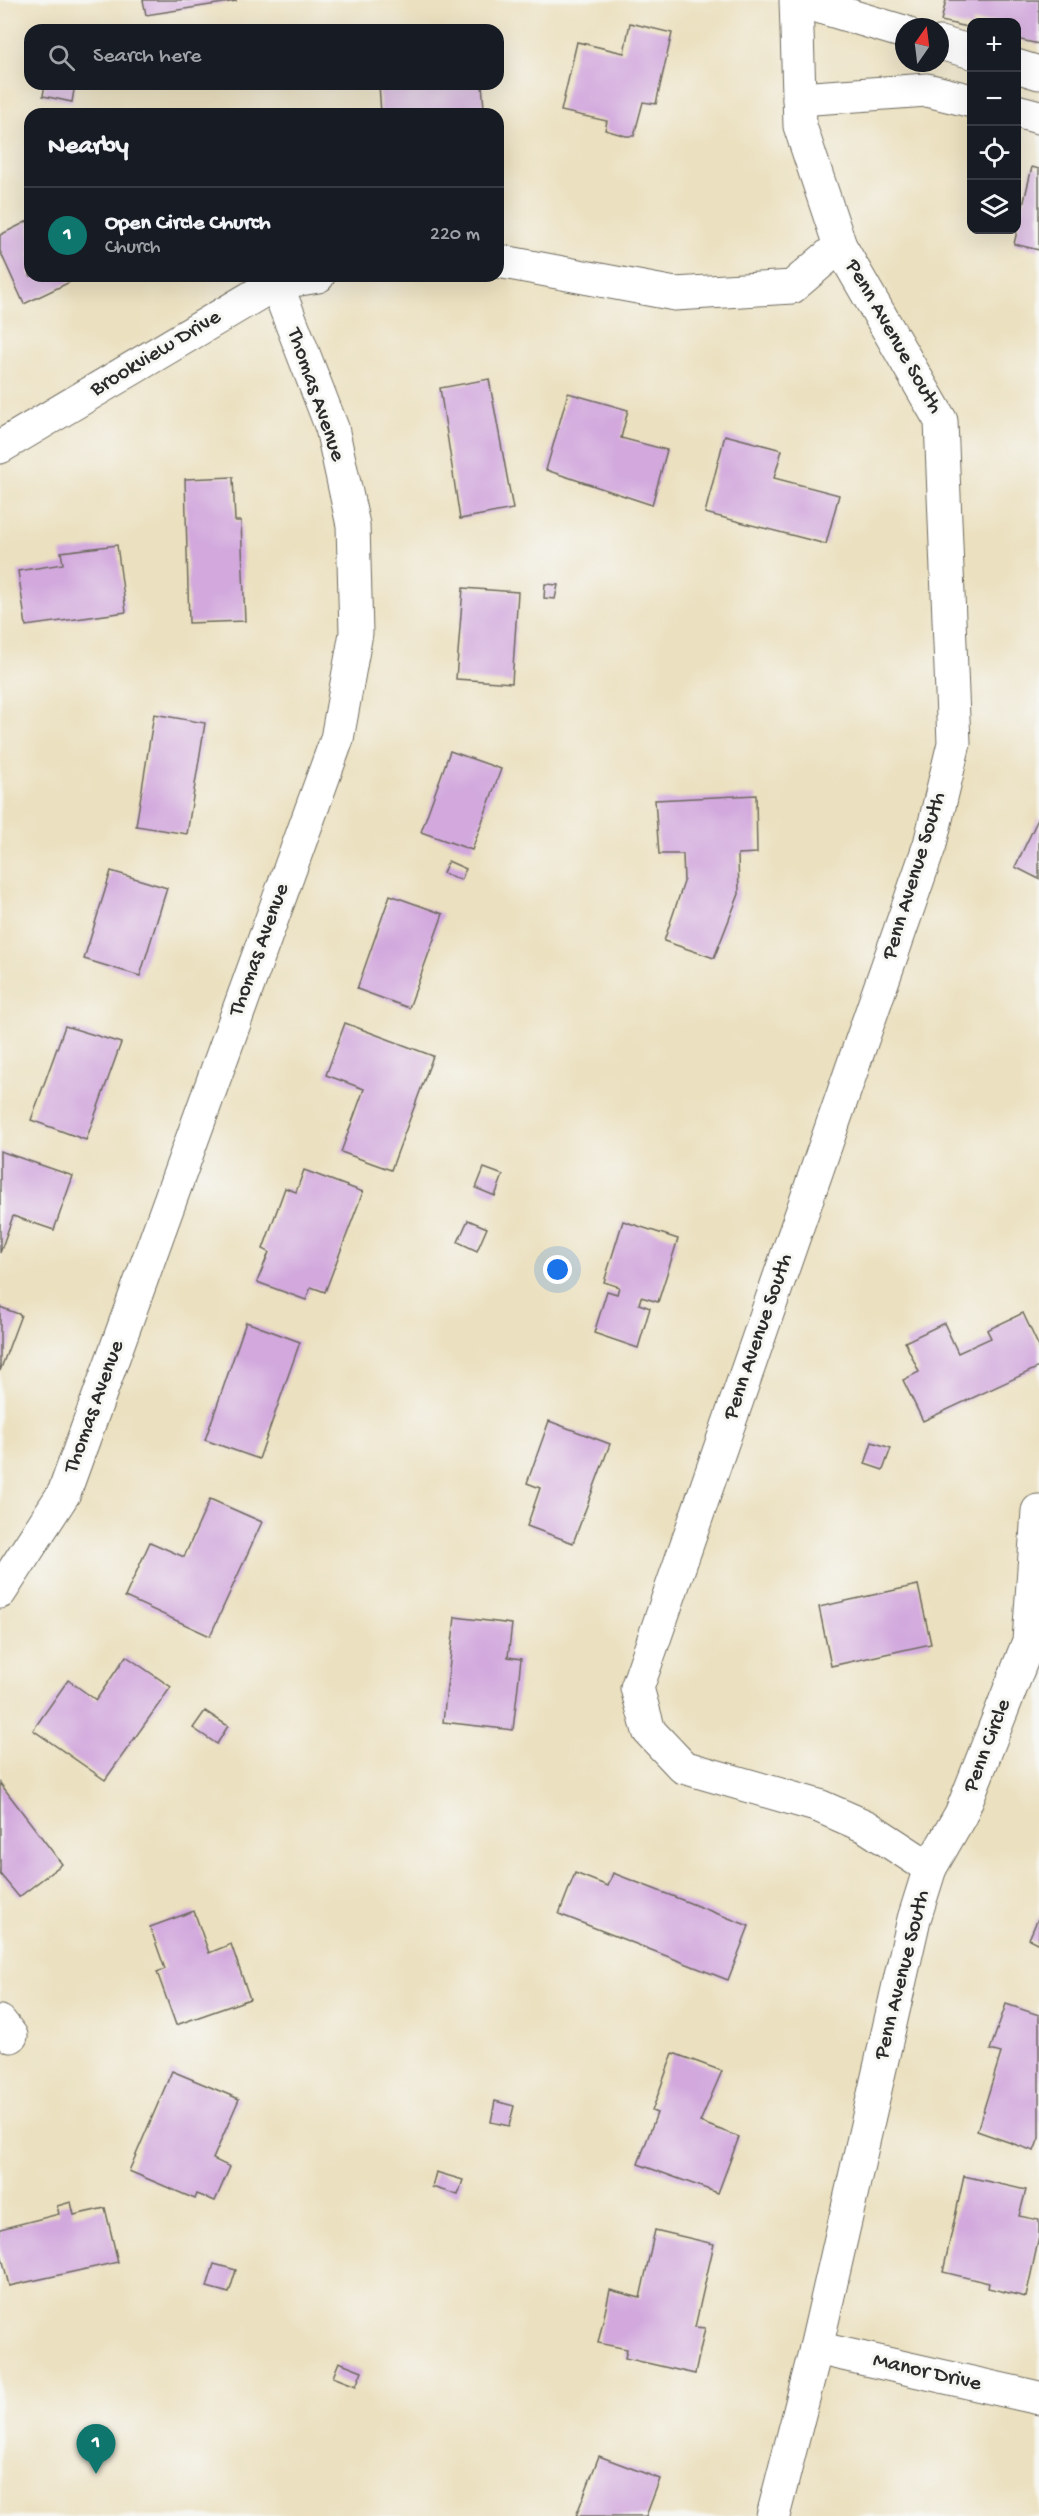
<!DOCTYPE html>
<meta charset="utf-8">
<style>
body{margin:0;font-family:"Gochi Hand",sans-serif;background:#20242c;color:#f1f3f6}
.controls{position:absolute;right:18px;top:18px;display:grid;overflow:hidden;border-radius:12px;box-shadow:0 6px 24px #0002}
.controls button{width:54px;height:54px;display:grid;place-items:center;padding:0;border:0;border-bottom:2px solid #363941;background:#171b24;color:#f1f3f6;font:30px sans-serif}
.compass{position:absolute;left:895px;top:18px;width:54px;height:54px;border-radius:50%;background:#171b24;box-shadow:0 6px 24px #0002;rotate:14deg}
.you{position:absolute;left:558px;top:1270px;width:21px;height:21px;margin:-15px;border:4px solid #fff;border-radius:50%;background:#1a73e8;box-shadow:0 0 0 9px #1a73e833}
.badge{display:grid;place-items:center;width:39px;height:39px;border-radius:50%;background:#0f766e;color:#fff;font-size:20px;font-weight:700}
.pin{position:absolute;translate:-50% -50px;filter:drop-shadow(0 2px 3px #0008)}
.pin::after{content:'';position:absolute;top:32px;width:21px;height:18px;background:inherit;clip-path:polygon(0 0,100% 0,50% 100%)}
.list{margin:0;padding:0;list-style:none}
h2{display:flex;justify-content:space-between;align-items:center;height:78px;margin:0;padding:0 24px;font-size:26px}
h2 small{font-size:20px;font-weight:400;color:#9ea1a6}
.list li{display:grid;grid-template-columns:39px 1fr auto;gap:18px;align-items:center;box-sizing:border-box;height:96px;padding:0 24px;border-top:2px solid #363941}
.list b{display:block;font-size:22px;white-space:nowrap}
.list p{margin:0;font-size:20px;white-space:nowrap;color:#9ea1a6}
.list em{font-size:20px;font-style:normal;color:#9ea1a6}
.icon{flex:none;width:33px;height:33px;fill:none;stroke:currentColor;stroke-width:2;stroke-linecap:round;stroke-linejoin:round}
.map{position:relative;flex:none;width:1039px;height:2516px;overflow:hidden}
.search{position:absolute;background:#171b24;box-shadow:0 6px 24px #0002;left:24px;top:24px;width:480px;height:66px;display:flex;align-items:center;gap:15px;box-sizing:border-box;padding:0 21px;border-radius:18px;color:#9ea1a6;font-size:22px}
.panel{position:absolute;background:#171b24;box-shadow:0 6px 24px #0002;left:24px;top:108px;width:480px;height:174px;border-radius:18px}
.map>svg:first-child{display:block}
.building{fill:#d2a8dd}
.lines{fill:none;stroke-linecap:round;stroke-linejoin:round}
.minor-casing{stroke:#6e6a5f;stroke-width:35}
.minor{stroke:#fff;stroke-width:33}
.labels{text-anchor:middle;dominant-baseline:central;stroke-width:6;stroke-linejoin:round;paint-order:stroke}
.street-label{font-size:22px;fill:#2b2b2b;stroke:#f6f6f2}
</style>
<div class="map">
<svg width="1039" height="2516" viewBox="0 0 1039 2516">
<rect width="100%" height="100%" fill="#f6f6f2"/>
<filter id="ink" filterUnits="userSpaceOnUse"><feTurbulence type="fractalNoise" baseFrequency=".0167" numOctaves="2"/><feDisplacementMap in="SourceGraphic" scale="12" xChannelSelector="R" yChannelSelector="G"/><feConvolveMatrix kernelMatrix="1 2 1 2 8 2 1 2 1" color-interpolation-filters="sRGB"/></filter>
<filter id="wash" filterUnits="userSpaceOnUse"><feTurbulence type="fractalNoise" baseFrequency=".008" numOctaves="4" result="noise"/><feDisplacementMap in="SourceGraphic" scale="24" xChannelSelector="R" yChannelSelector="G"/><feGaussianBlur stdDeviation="1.35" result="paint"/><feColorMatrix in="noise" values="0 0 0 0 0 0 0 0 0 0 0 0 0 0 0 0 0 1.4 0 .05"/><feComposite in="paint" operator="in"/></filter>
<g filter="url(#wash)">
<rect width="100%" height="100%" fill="#ebe0bf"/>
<g id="blocks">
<!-- building -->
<g class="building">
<path d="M143 0H236V1L146 15Z"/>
<path d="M946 0H1039V44L1016 39V22H972V28L941 21Z"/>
<path d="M630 23 672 33 656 104 643 102 634 136H626L605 130 607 121 561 111 577 42 624 53Z"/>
<path d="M45 84H75L72 102 43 96Z"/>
<path d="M379 84H482L484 108 438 112V114H381Z"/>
<path d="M1032 167 1039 169V250L1014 244Z"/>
<path d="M30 220V276H66L70 282 24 304 0 251V235Z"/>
<path d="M489 379 513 509 460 519 440 388Z"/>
<path d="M568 393 628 410 621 438 667 450 652 505 546 470Z"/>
<path d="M725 435 782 450 774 478 839 495 826 544 705 513Z"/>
<path d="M233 477 235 521H241L245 621 189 623 185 479Z"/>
<path d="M117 545 126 612 26 626 18 571 63 564 61 552Z"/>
<path d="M545 584 558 585 555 599 544 598Z"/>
<path d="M463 588 518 592 512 683 456 679Z"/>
<path d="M154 714 205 723 187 834 136 826Z"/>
<path d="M450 751 501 769 472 850 421 832Z"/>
<path d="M756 795 757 853 738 854 739 894 714 958 664 941 684 882 683 854H659L655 800Z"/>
<path d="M1039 817V879L1015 867Z"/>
<path d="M448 861 466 869 461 880 443 873Z"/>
<path d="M111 871 167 888 140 976 84 959Z"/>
<path d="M390 895 443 914 409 1008 357 989Z"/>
<path d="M345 1023 433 1056 391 1170 341 1152 364 1089 326 1075Z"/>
<path d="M65 1026 121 1043 86 1140 31 1120Z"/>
<path d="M0 1151 73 1176 54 1230 13 1216 0 1253Z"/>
<path d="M484 1168 503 1175 495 1196 476 1188Z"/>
<path d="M304 1170 363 1192 325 1292 311 1287 306 1300 257 1282 269 1252 263 1249 285 1188 296 1192Z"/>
<path d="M468 1220 487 1228 477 1251 458 1242Z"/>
<path d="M623 1221 678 1239 658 1302 641 1297 639 1304 650 1308 638 1348 594 1333 607 1291 617 1294 619 1287 604 1282Z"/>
<path d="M0 1307 21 1315 0 1371Z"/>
<path d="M1023 1313 1039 1347V1367L923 1421 903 1380 919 1372 905 1342 944 1323 958 1353 991 1338 987 1330Z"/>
<path d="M246 1322 300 1342 259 1459 205 1440Z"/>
<path d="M549 1421 610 1444 573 1543 527 1526 540 1488 527 1483Z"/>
<path d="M872 1442 891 1448 883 1470 865 1464Z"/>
<path d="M210 1499 262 1522 210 1636 125 1597 150 1542 184 1557Z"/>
<path d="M918 1585 931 1644 831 1666 819 1607Z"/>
<path d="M455 1617 512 1624 508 1657 521 1659 513 1730 443 1722Z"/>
<path d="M126 1656 171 1687 105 1780 33 1730 68 1680 96 1700Z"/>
<path d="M205 1711 228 1726 217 1744 193 1728Z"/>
<path d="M0 1783 62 1864 19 1897 0 1874Z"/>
<path d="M575 1873 608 1886 613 1873 749 1926 728 1980 559 1914Z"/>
<path d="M194 1911 209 1953 231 1944 250 1999 176 2025 157 1972 165 1969 150 1927Z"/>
<path d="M1039 1916V1944L1029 1939Z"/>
<path d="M1006 2004 1039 2015V2138L1034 2151 977 2131 1001 2053 990 2050Z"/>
<path d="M673 2053 722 2071 700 2122 739 2137 718 2193 638 2164 657 2113 652 2111Z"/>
<path d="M172 2071 239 2099 213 2159 230 2167 215 2201 197 2194 195 2199 129 2171Z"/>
<path d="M495 2101 514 2106 509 2126 491 2122Z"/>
<path d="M436 2172 463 2180 458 2195 432 2187Z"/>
<path d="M964 2176 1026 2190 1019 2216 1039 2220V2237L1026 2297 988 2288 989 2283 943 2272Z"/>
<path d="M71 2202 74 2215 105 2208 118 2262 9 2286 0 2249V2229L59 2214 57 2206Z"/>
<path d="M655 2230 714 2244 695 2327 705 2328 695 2374 625 2358 627 2349 598 2343 610 2290 640 2298Z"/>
<path d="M214 2264 236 2270 229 2293 207 2287Z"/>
<path d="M339 2362 362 2371 356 2386 333 2377Z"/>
<path d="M599 2456 660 2479 646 2516H576Z"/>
</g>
</g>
</g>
<g filter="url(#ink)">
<use href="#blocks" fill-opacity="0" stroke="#6e6a5f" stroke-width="1.5"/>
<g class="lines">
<defs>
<g id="minor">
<path d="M797 0 904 32"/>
<path d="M940 43 972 52"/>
<path d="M1016 66 1039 73"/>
<path d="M799 99 927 90 972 101"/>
<path d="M1016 111 1039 117"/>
<path d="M498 261 675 294 792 287 840 246"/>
<path d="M0 447 276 283 318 276"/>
<path d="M0 1592 64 1493 337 739 356 633 353 525 332 428 276 283"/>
<path d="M930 1868 961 1814 1029 1641 1038 1511"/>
<path d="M0 2022 11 2036"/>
<path d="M816 2348 1039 2398"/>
<path d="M773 2516 816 2348 914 1919 930 1868 867 1827 819 1806 683 1767 649 1731 637 1688 930 844 954 743 941 421 840 246 800 126 796 0"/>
</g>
</defs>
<!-- minor casing -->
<use href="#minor" class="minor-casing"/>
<!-- minor -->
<use href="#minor" class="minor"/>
</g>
</g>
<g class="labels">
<!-- street labels -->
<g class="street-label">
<text transform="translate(893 337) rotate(60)">Penn Avenue South</text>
<text transform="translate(156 354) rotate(-31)">Brookview Drive</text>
<text transform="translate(315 395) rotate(71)">Thomas Avenue</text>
<text transform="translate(915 876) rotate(-73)">Penn Avenue South</text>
<text transform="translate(260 950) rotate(-70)">Thomas Avenue</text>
<text transform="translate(759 1337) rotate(-71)">Penn Avenue South</text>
<text transform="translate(95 1407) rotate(-70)">Thomas Avenue</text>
<text transform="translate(988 1746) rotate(-69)">Penn Circle</text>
<text transform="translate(903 1975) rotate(-76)">Penn Avenue South</text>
<text transform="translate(927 2373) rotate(13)">Manor Drive</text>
</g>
</g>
</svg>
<div class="controls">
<button>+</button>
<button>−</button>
<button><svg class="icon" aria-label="locate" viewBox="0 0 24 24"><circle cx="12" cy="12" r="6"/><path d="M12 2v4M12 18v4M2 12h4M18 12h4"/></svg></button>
<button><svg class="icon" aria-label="layers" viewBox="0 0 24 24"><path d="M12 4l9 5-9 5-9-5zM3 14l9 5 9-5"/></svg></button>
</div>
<svg class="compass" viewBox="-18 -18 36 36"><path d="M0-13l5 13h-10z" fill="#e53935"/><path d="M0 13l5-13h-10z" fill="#9ea1a6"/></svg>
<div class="you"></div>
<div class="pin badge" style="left:96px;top:2474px">1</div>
<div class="search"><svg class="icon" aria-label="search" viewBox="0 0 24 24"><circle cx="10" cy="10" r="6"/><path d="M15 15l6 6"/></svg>Search here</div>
<section class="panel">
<h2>Nearby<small></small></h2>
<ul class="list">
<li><span class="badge">1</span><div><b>Open Circle Church</b><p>Church</p></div><em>220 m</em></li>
</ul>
</section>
</div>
